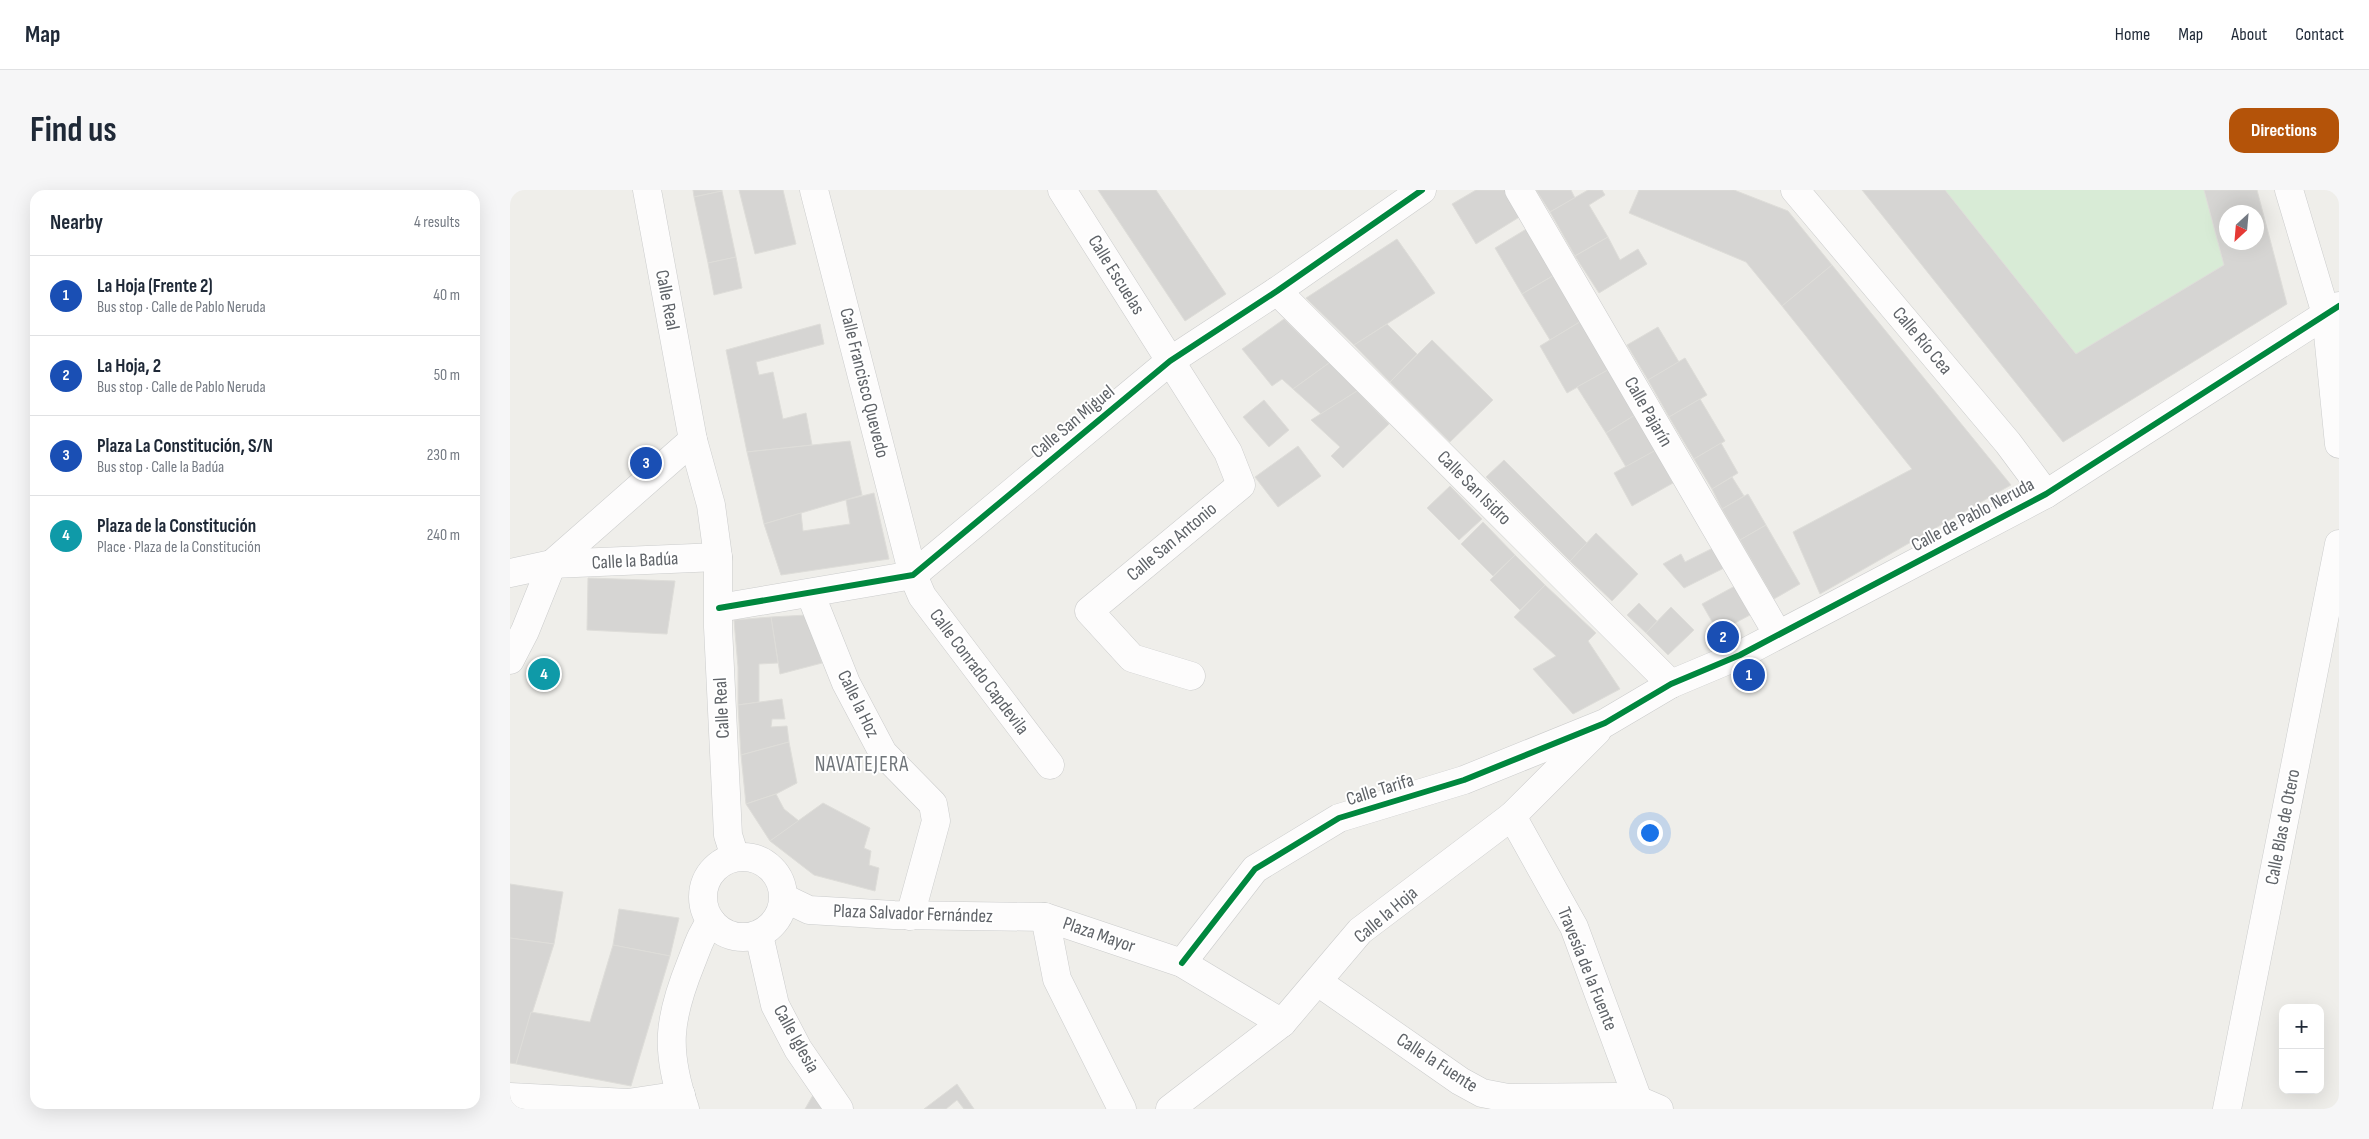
<!DOCTYPE html>
<meta charset="utf-8">
<style>
body{margin:0;font-family:"Sofia Sans Condensed",sans-serif;background:#f6f6f7;color:#1f2937}
.controls{position:absolute;right:15px;bottom:15px;display:grid;overflow:hidden;border-radius:10px;box-shadow:0 5px 20px #0002}
.controls button{width:45px;height:45px;display:grid;place-items:center;padding:0;border:0;border-bottom:1px solid #e0e1e3;background:#fff;color:#1f2937;font:25px sans-serif}
.compass{position:absolute;left:1709px;top:15px;width:45px;height:45px;border-radius:50%;background:#fff;box-shadow:0 5px 20px #0002;rotate:206deg}
.you{position:absolute;left:1139px;top:642px;width:18px;height:18px;margin:-12px;border:4px solid #fff;border-radius:50%;background:#1a73e8;box-shadow:0 0 0 8px #1a73e833}
.badge{display:grid;place-items:center;width:32px;height:32px;border-radius:50%;background:#b45309;color:#fff;font-size:16px;font-weight:700}
.pin{position:absolute;translate:-50% -50%;border:2px solid #fff;box-shadow:0 1px 5px #0006}
.list{margin:0;padding:0;list-style:none}
h2{display:flex;justify-content:space-between;align-items:center;height:65px;margin:0;padding:0 20px;font-size:21px}
h2 small{font-size:16px;font-weight:400;color:#747a83}
.list li{display:grid;grid-template-columns:32px 1fr auto;gap:15px;align-items:center;box-sizing:border-box;height:80px;padding:0 20px;border-top:1px solid #e0e1e3}
.list b{display:block;font-size:19px;white-space:nowrap}
.list p{margin:0;font-size:16px;white-space:nowrap;color:#747a83}
.list em{font-size:16px;font-style:normal;color:#747a83}
.map{position:relative;flex:none;width:1829px;height:919px;overflow:hidden;border-radius:15px}
header{display:flex;align-items:center;gap:30px;box-sizing:border-box;height:70px;padding:0 25px;background:#fff;border-bottom:1px solid #e0e1e3}
header strong{font-size:24px}
nav{display:flex;gap:28px;margin-inline-start:auto;font-size:18px}
.intro{display:flex;align-items:center;justify-content:space-between;box-sizing:border-box;height:120px;padding:0 30px}
h1{margin:0;font-size:35px}
.button{padding:12px 22px;border-radius:15px;background:#b45309;color:#fff;font-size:18px;font-weight:700}
main{display:flex;gap:30px;padding:0 30px}
aside{flex:1;background:#fff;border-radius:15px;box-shadow:0 5px 20px #0002}
.map>svg:first-child{display:block}
.green{fill:#d8ebd6}
.building{fill:#d6d5d3;stroke:#deddd9;fill-rule:evenodd}
.lines{fill:none;stroke-linecap:round;stroke-linejoin:round}
.minor-casing{stroke:#cbcccc;stroke-width:29}
.minor{stroke:#fdfcfc;stroke-width:28}
.cycleway-casing{stroke:#fff;stroke-width:9}
.cycleway{stroke:#00873e;stroke-width:6}
.labels{text-anchor:middle;dominant-baseline:central;stroke-width:4;stroke-linejoin:round;paint-order:stroke}
.street-label{font-size:19px;fill:#5f6368;stroke:#fff}
.quarter-label{font-size:21px;letter-spacing:1px;fill:#70757a;stroke:#fff}
</style>
<header>
<strong>Map</strong>
<nav><a>Home</a><a>Map</a><a>About</a><a>Contact</a></nav>
</header>
<div class="intro"><h1>Find us</h1><a class="button">Directions</a></div>
<main>
<aside>
<h2>Nearby<small>4 results</small></h2>
<ul class="list">
<li><span class="badge" style="background:#1a4fb4">1</span><div><b>La Hoja (Frente 2)</b><p>Bus stop · Calle de Pablo Neruda</p></div><em>40 m</em></li>
<li><span class="badge" style="background:#1a4fb4">2</span><div><b>La Hoja, 2</b><p>Bus stop · Calle de Pablo Neruda</p></div><em>50 m</em></li>
<li><span class="badge" style="background:#1a4fb4">3</span><div><b>Plaza La Constitución, S/N</b><p>Bus stop · Calle la Badúa</p></div><em>230 m</em></li>
<li><span class="badge" style="background:#0f9aa8">4</span><div><b>Plaza de la Constitución</b><p>Place · Plaza de la Constitución</p></div><em>240 m</em></li>
</ul>
</aside>
<div class="map">
<svg width="1829" height="919" viewBox="0 0 1829 919">
<rect width="100%" height="100%" fill="#efeeea"/>
<!-- green -->
<path class="green" d="M1435 0H1694L1714 75 1566 164Z"/>
<!-- building -->
<g class="building">
<path d="M183 0H212V1L184 7Z"/>
<path d="M229 0H273L286 54 245 64Z"/>
<path d="M588 0H646L716 104 675 131Z"/>
<path d="M966 0H996L1011 26 966 54 942 14Z"/>
<path d="M1026 0H1061L1065 8 1040 22Z"/>
<path d="M1078 0H1092L1095 5 1079 15 1098 47 1065 66 1040 22Z"/>
<path d="M1129 0H1224L1278 21 1322 75 1272 116 1236 72 1119 23Z"/>
<path d="M1352 0H1435L1566 164 1714 75 1694 0H1747L1777 114 1553 252ZM1716 22H1746V52H1716Z"/>
<path d="M212 1 226 67 198 73 184 7Z"/>
<path d="M1018 38 1046 84 1012 104 985 58Z"/>
<path d="M1098 47 1110 70 1128 59 1137 74 1089 103 1065 66Z"/>
<path d="M887 49 925 103 844 155 796 108Z"/>
<path d="M226 67 232 98 204 105 198 73Z"/>
<path d="M1322 75 1501 295 1310 404 1283 342 1402 279 1272 116Z"/>
<path d="M1046 84 1073 130 1040 150 1012 104Z"/>
<path d="M774 129 819 173 783 199 772 189 762 196 732 159Z"/>
<path d="M1073 130 1101 178 1057 203 1030 156Z"/>
<path d="M310 134 314 154 246 172 249 185 263 182 273 229 296 223 302 255 237 262 216 160Z"/>
<path d="M877 134 907 164 880 192 844 155Z"/>
<path d="M1148 137 1169 172 1138 190 1117 155Z"/>
<path d="M922 150 983 210 940 252 880 192Z"/>
<path d="M1175 168 1197 205 1159 227 1138 190Z"/>
<path d="M819 173 847 201 811 224 783 199Z"/>
<path d="M1105 176 1125 225 1096 243 1067 197Z"/>
<path d="M847 201 879 234 833 278 821 266 830 257 801 230Z"/>
<path d="M1190 209 1215 251 1184 269 1159 227Z"/>
<path d="M754 210 779 240 759 257 733 227Z"/>
<path d="M1125 225 1146 260 1116 277 1096 243Z"/>
<path d="M340 251 352 305 254 334 237 262Z"/>
<path d="M1211 253 1228 283 1202 299 1184 269Z"/>
<path d="M788 256 811 286 768 317 745 287Z"/>
<path d="M1146 260 1163 293 1122 316 1104 283Z"/>
<path d="M994 270 1077 353 1060 371 976 287Z"/>
<path d="M1222 287 1234 306 1212 319 1202 299Z"/>
<path d="M940 296 972 329 949 350 917 318Z"/>
<path d="M364 303 379 369 271 385 254 334 291 323 293 341 340 334 336 310Z"/>
<path d="M1238 304 1256 335 1230 350 1212 319Z"/>
<path d="M973 332 1005 365 983 386 951 354Z"/>
<path d="M1256 335 1290 394 1264 409 1230 350Z"/>
<path d="M1086 343 1128 384 1102 411 1060 371Z"/>
<path d="M1203 358 1214 378 1174 398 1153 374 1171 364 1175 372Z"/>
<path d="M1005 365 1035 395 1010 420 980 390Z"/>
<path d="M78 388 165 391 157 444 77 440Z"/>
<path d="M1035 395 1086 443 1078 451 1110 499 1063 524 1023 479 1046 466 1004 427Z"/>
<path d="M1225 396 1240 425 1208 442 1192 414Z"/>
<path d="M1129 413 1147 431 1136 443 1117 425Z"/>
<path d="M1161 417 1184 440 1158 465 1136 443Z"/>
<path d="M297 425 312 473 270 484 261 427Z"/>
<path d="M261 427 268 473 249 474V512L228 515V477L224 430Z"/>
<path d="M272 509 275 529H262L261 537 277 536 279 552 231 565 228 515Z"/>
<path d="M279 552 287 593 266 604 236 614 231 565Z"/>
<path d="M266 604 274 619 289 631 260 651 236 614Z"/>
<path d="M313 613 360 638 354 658 361 661 359 675 369 678 365 701 304 685 260 651Z"/>
<path d="M0 694 53 702 44 754 0 748Z"/>
<path d="M109 719 169 728 160 766 103 755Z"/>
<path d="M0 748 44 754 6 874 0 873Z"/>
<path d="M103 755 160 766 121 896 6 874 21 822 80 832Z"/>
<path d="M447 894 464 919H454L447 910 436 919H414Z"/>
<path d="M303 905 313 919H295Z"/>
</g>
<g class="lines">
<defs>
<g id="minor">
<path d="M137 0 183 250 201 315 208 367V437L218 645 225 667"/>
<path d="M304 0 403 385 412 406 540 575"/>
<path d="M552 0 718 262 731 295 579 421 622 468 681 486"/>
<path d="M1009 0 1267 443"/>
<path d="M1285 0 1498 253 1536 304"/>
<path d="M1779 0 1816 124 1829 254"/>
<path d="M767 101 1161 494"/>
<path d="M0 383 42 374 208 367"/>
<path d="M300 403 336 493 373 563 423 614 426 631 400 726"/>
<path d="M209 418 403 385 660 171 767 101 912 0"/>
<path d="M0 470 15 441 42 374 183 250"/>
<path d="M1002 626 1064 737 1128 910"/>
<circle cx="233" cy="707" r="40"/>
<path d="M274 708 299 720 384 725 535 727 672 773 772 833"/>
<path d="M535 727 547 789 612 919"/>
<path d="M249 745 265 815 288 859 329 919"/>
<path d="M672 773 745 679 829 628 954 590 1095 533 1161 494 1230 465 1536 304 1829 116"/>
<path d="M808 792 950 891 972 903 998 908 1106 907 1128 910 1149 919"/>
<path d="M0 907 118 913 171 905"/>
<path d="M175 919C155 860 158 830 181 773 187 758 191 744 201 731"/>
<path d="M660 919 772 833 850 741 1002 626 1087 541"/>
<path d="M1717 919 1829 354"/>
</g>
</defs>
<!-- minor casing -->
<use href="#minor" class="minor-casing"/>
<!-- minor -->
<use href="#minor" class="minor"/>
<defs>
<g id="cycleway">
<path d="M209 418 403 385 660 171 767 101 912 0"/>
<path d="M672 773 745 679 829 628 954 590 1095 533 1161 494 1230 465 1536 304 1829 116"/>
</g>
</defs>
<!-- cycleway casing -->
<use href="#cycleway" class="cycleway-casing"/>
<!-- cycleway -->
<use href="#cycleway" class="cycleway"/>
</g>
<g class="labels">
<!-- street labels -->
<g class="street-label">
<text transform="translate(606 85) rotate(58)">Calle Escuelas</text>
<text transform="translate(157 110) rotate(79)">Calle Real</text>
<text transform="translate(1412 151) rotate(50)">Calle Río Cea</text>
<text transform="translate(354 193) rotate(76)">Calle Francisco Quevedo</text>
<text transform="translate(1138 222) rotate(60)">Calle Pajarín</text>
<text transform="translate(563 232) rotate(-40)">Calle San Miguel</text>
<text transform="translate(964 298) rotate(45)">Calle San Isidro</text>
<text transform="translate(1463 325) rotate(-28)">Calle de Pablo Neruda</text>
<text transform="translate(662 352) rotate(-40)">Calle San Antonio</text>
<text transform="translate(125 371) rotate(-3)">Calle la Badúa</text>
<text transform="translate(469 482) rotate(53)">Calle Conrado Capdevila</text>
<text transform="translate(348 514) rotate(64)">Calle la Hoz</text>
<text transform="translate(212 518) rotate(-93)">Calle Real</text>
<text transform="translate(870 600) rotate(-17)">Calle Tarifa</text>
<text transform="translate(1773 637) rotate(-79)">Calle Blas de Otero</text>
<text transform="translate(403 724) rotate(2)">Plaza Salvador Fernández</text>
<text transform="translate(876 725) rotate(-40)">Calle la Hoja</text>
<text transform="translate(589 745) rotate(19)">Plaza Mayor</text>
<text transform="translate(1077 779) rotate(68)">Travesía de la Fuente</text>
<text transform="translate(286 849) rotate(61)">Calle Iglesia</text>
<text transform="translate(927 873) rotate(33)">Calle la Fuente</text>
</g>
<!-- quarter labels -->
<g class="quarter-label">
<text x="352" y="574">NAVATEJERA</text>
</g>
</g>
</svg>
<div class="controls">
<button>+</button>
<button>−</button>
</div>
<svg class="compass" viewBox="-18 -18 36 36"><path d="M0-13l5 13h-10z" fill="#e53935"/><path d="M0 13l5-13h-10z" fill="#747a83"/></svg>
<div class="you"></div>
<div class="pin badge" style="left:1239px;top:485px;background:#1a4fb4">1</div>
<div class="pin badge" style="left:1213px;top:447px;background:#1a4fb4">2</div>
<div class="pin badge" style="left:136px;top:273px;background:#1a4fb4">3</div>
<div class="pin badge" style="left:34px;top:484px;background:#0f9aa8">4</div>
</div>
</main>
